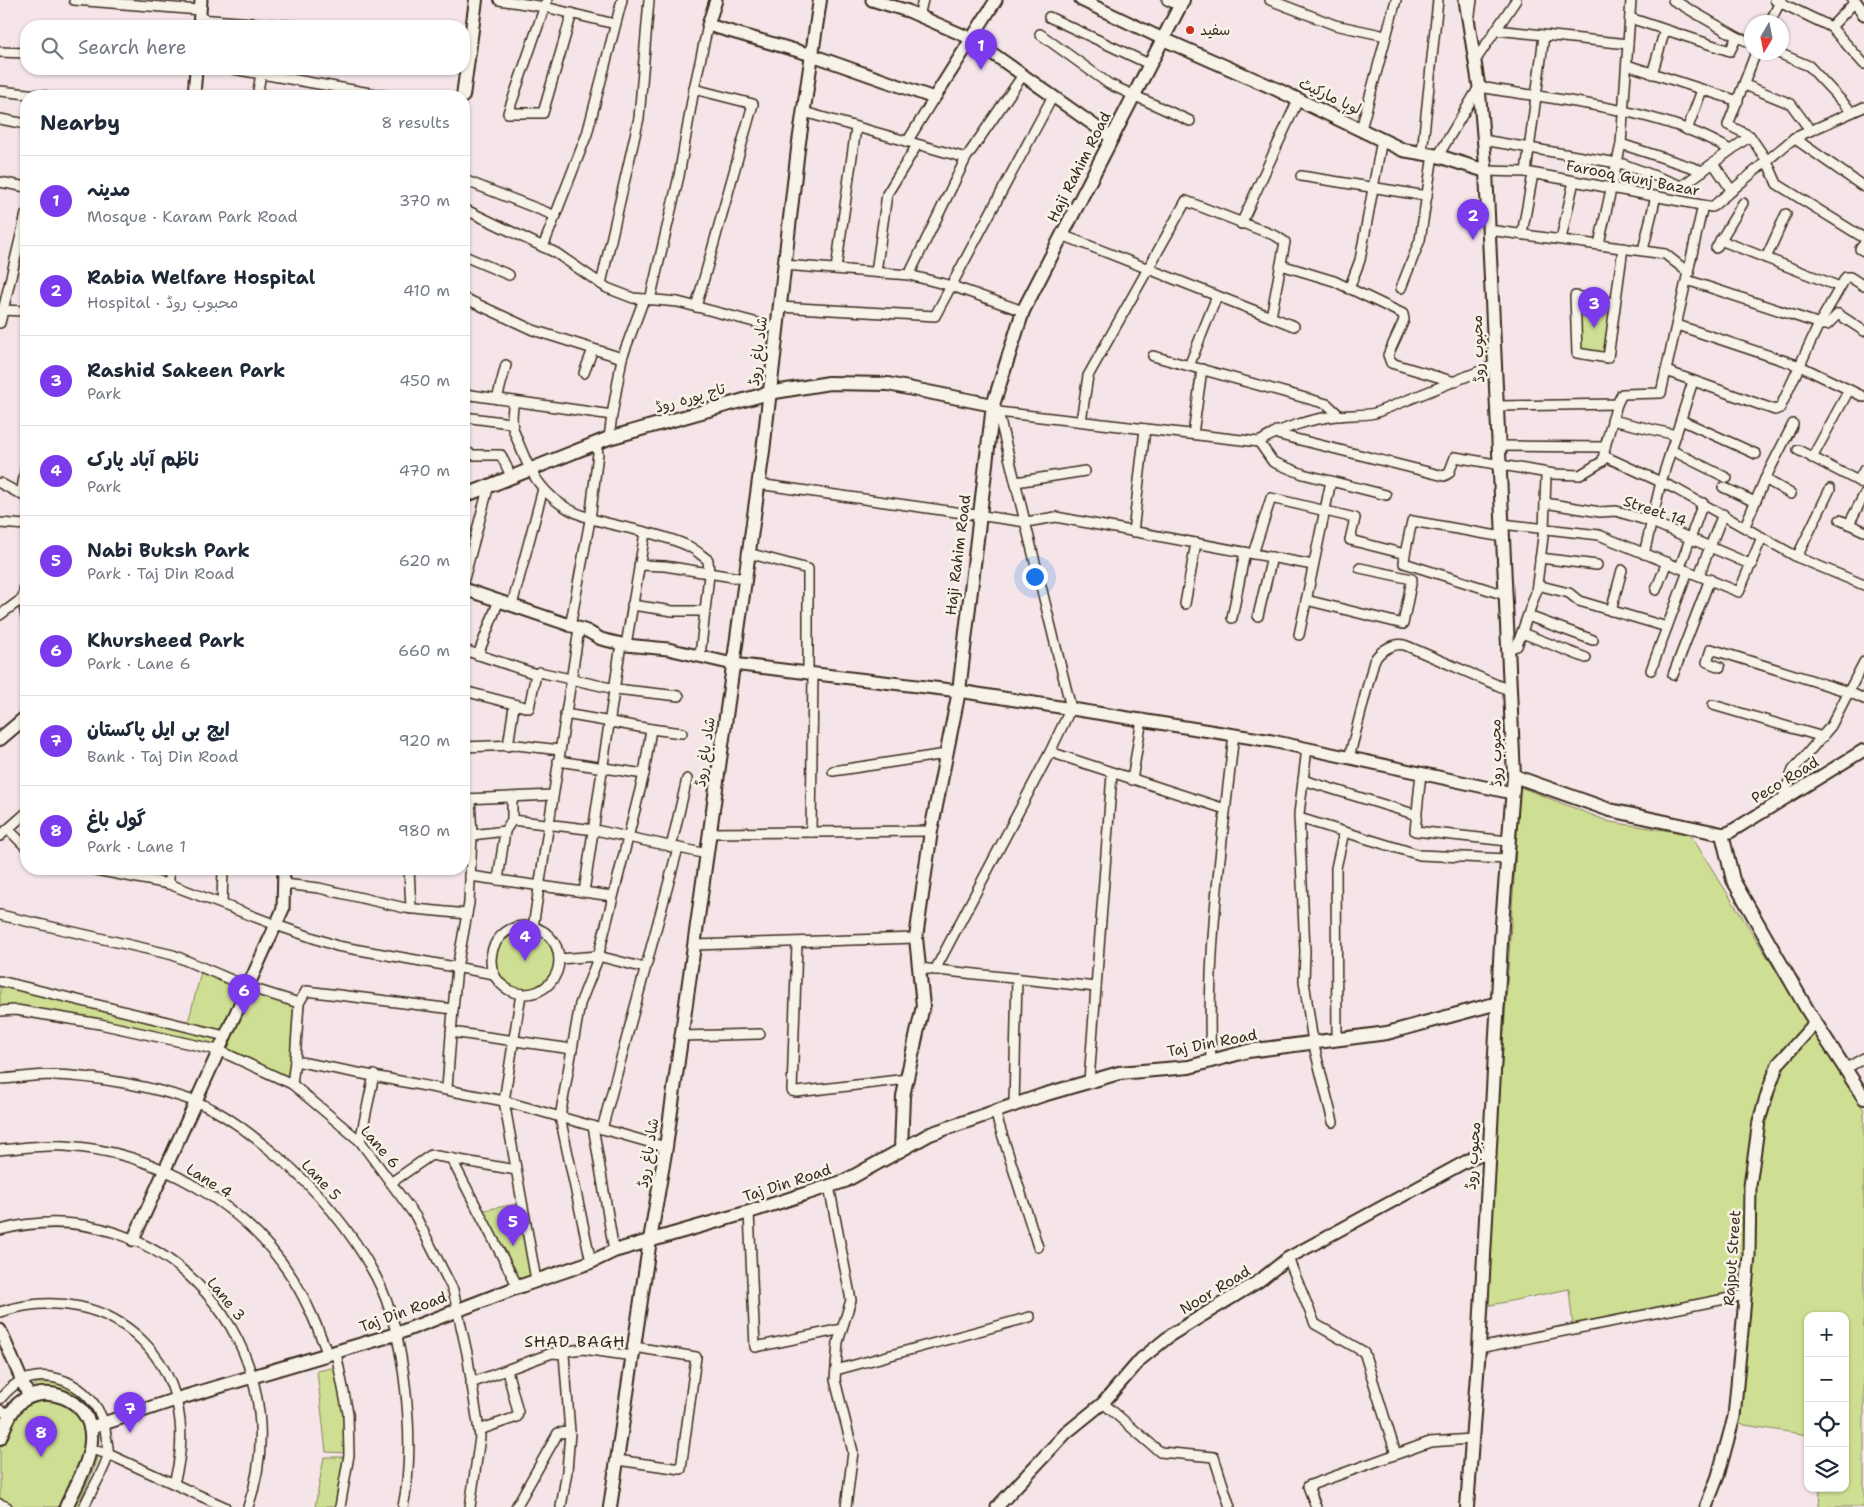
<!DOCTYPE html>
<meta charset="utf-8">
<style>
body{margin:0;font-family:"Shantell Sans","Playpen Sans Arabic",sans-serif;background:#f2f2f3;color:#1f2937}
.controls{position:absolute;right:15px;bottom:15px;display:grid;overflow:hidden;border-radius:10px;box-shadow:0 1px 4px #0004}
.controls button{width:45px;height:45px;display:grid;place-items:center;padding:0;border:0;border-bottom:1px solid #e0e1e3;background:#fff;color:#1f2937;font:25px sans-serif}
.compass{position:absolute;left:1744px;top:15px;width:45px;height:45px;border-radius:50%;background:#fff;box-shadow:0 1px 4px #0004;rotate:190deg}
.you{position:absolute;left:1034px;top:576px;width:18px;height:18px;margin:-12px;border:4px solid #fff;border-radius:50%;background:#1a73e8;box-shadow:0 0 0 8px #1a73e833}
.badge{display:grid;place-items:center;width:32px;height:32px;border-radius:50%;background:#7c3aed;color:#fff;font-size:16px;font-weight:700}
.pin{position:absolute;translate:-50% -41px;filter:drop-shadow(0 1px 2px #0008)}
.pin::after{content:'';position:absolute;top:26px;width:18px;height:15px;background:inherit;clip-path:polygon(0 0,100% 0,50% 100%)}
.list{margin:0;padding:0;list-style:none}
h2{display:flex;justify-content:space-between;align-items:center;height:65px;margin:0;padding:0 20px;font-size:21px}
h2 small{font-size:16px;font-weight:400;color:#747a83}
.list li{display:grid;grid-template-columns:32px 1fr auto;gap:15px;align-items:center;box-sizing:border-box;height:90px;padding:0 20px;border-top:1px solid #e0e1e3}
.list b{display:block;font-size:19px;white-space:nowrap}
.list p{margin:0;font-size:16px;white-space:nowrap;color:#747a83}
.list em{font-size:16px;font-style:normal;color:#747a83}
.icon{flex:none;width:28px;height:28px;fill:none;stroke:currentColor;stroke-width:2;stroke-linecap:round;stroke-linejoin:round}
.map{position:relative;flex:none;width:1864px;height:1507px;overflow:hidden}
.search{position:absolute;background:#fff;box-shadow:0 1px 4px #0004;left:20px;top:20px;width:450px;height:55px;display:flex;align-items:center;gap:12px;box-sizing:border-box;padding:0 18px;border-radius:20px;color:#747a83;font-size:19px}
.panel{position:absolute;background:#fff;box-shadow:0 1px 4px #0004;left:20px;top:90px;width:450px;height:785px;border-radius:20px}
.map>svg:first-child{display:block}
.green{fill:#cede92;stroke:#848458}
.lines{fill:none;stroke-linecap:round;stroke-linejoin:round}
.minor-casing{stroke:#3b2a1e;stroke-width:12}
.tertiary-casing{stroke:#3b2a1e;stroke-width:15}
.secondary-casing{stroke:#3b2a1e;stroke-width:16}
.minor{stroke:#f7f3e8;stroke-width:9}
.tertiary{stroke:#f7f3e8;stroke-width:11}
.secondary{stroke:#f7f3e8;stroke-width:12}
.poi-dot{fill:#c8321e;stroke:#f7f3e8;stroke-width:2}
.labels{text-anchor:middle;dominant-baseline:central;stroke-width:5;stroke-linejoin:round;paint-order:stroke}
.poi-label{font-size:15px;fill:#3b2a1e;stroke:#f7f3e8;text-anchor:start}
.street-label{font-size:15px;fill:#3b2a1e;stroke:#f7f3e8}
.neighbourhood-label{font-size:16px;letter-spacing:1px;fill:#3b2a1e;stroke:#f7f3e8}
</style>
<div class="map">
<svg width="1864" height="1507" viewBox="0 0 1864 1507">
<rect width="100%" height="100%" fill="#f5e5e8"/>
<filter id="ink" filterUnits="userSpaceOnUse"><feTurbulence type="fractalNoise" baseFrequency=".02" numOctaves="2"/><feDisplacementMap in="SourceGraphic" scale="10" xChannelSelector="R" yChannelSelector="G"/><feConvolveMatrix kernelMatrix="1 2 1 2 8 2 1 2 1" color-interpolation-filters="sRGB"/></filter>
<g filter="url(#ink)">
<!-- green -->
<g class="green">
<path d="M1575 296 1615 303 1608 358 1577 353Z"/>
<path d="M1520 787 1610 822 1690 834 1864 1110V1507H1819L1820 1488H1845V1316H1808V1435L1732 1423 1745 1296 1573 1327 1569 1289 1486 1306Z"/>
<circle cx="525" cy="960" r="34"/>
<path d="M202 968 299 1003 292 1084 218 1050 100 1024 0 1011V982L187 1027Z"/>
<path d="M522 1203 536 1280 518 1287 479 1211Z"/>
<path d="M336 1367 346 1414V1453L326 1452 317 1371Z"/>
<path d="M37 1383H62L76 1390 94 1412 90 1414 36 1389 34 1385Z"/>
<path d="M51 1399 65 1403 83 1419 88 1445 60 1507H13L0 1501C0 1484 0 1462 0 1446 6 1419 24 1401 51 1399Z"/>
<path d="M324 1457H347L337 1507H315Z"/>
<path d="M94 1458H96L97 1462 77 1507H71Z"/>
</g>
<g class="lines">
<defs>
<g id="minor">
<path d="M74 0 200 10"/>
<path d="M499 0 545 7 615 24"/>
<path d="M547 0 508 113H543L572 13"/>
<path d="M1167 0 1180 6"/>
<path d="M1270 0 1335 25 1386 36"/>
<path d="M1775 0 1831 27 1864 64"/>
<path d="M1470 15 1472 0"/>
<path d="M919 16 923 0"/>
<path d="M1049 17 1149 64"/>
<path d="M1630 18 1730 51 1737 37 1673 0"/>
<path d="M199 19 294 26"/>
<path d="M1770 22 1781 0"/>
<path d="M1831 27 1855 2"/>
<path d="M1496 30 1628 44"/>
<path d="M1040 34 1109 84 1190 121"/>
<path d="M1737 37 1752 43"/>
<path d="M0 52 26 53"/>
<path d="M1756 52 1728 125 1750 136 1767 161 1777 184 1864 238"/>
<path d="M1776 52 1809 66 1852 112"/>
<path d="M1475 61 1516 0"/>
<path d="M1627 65 1738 101"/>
<path d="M233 69 387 96"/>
<path d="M1652 74 1665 30"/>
<path d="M1745 85 1791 104 1810 130"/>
<path d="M694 89 753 104 696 307"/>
<path d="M0 91 46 96"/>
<path d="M257 96 261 74"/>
<path d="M804 112 966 158"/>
<path d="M0 119 26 124"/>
<path d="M1361 129 1396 0"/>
<path d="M1687 130 1702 90"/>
<path d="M1794 138 1864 187"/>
<path d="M1483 140 1623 164 1682 186 1750 136"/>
<path d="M907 142 934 98"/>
<path d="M1621 144 1703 171"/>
<path d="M1422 153 1438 0"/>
<path d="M1438 156 1479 87C1556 100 1665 109 1730 150"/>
<path d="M1713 163 1732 191"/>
<path d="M1486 171 1526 172 1712 207 1794 138 1864 107"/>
<path d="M1526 172 1544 36"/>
<path d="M1301 176 1427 196"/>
<path d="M464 180 556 216"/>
<path d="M0 182 26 187"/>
<path d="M464 209 556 253 607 288 633 298 678 302 777 328"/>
<path d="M1241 224 1298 100"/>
<path d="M1489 230 1665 254 1689 273"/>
<path d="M1522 234 1533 174"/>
<path d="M1062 235 1294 326"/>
<path d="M1561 239 1574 181"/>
<path d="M1720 240 1840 287"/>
<path d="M1599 244 1621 144 1631 0"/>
<path d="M1864 244 1860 249 1864 251"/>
<path d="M543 247 587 134 622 0"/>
<path d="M1716 248 1743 203"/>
<path d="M1643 250 1656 196"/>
<path d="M464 256 509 275"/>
<path d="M1766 258 1786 214"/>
<path d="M784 265 909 275 952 286 1023 311"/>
<path d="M1281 265 1334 281 1403 314 1404 320 1388 355 1391 363 1455 382"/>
<path d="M836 269 856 128"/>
<path d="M876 272 887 194 917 145"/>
<path d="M909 275 966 158 1023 75"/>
<path d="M1687 280 1823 325H1827L1838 314 1864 331"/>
<path d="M601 284 639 118 649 0"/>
<path d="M1401 288 1420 240 1433 155"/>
<path d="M1349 289 1360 260 1382 139"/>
<path d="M464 298 533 330 622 358"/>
<path d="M650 300 679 176 694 89 708 25"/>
<path d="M1615 303 1575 296 1577 353 1608 358 1623 248"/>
<path d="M780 307 935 316 1053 96"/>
<path d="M0 310 26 311"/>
<path d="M0 323 26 214"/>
<path d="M1677 325 1800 366 1864 397"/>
<path d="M1153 356 1327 404 1340 416"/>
<path d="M1189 366 1217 296"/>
<path d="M1666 371 1775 410 1780 408 1819 324 1846 277H1850L1864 286"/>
<path d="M584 373 593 349"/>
<path d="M464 394 612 415 622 358 644 299"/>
<path d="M497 399 506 365"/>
<path d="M514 401C509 428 514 431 524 456 556 534 622 517 686 545 694 548 701 555 708 560L709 575 700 656"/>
<path d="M1497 406 1617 404 1622 394 1661 393 1703 205"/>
<path d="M998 412 1259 442C1281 428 1310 419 1336 416 1349 414 1362 416 1375 413L1495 365"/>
<path d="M464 417 510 423"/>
<path d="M1612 420 1676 435"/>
<path d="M1681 420 1756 454"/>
<path d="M1081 421 1088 376 1186 201 1276 236 1285 242 1271 317"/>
<path d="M1276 431 1280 435 1444 476 1449 473 1455 457 1554 474 1580 475 1603 461 1605 447"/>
<path d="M1193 434 1202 369"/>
<path d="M609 438 612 415"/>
<path d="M1259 442 1273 462 1303 474 1386 495"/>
<path d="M1499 446 1605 447 1617 404"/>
<path d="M1671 450 1727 478"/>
<path d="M1798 450 1864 484"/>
<path d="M464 451 473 455H501L511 476"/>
<path d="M1604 456 1676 489 1797 557 1830 489"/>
<path d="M1812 458 1849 390"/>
<path d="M1765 479 1791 494"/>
<path d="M1858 481 1864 470"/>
<path d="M1016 482 1085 471"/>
<path d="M0 483 26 497"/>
<path d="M758 484 1026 522 1056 517 1313 565"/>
<path d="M1723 487 1755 502"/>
<path d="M21 494 26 466"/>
<path d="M1545 503 1600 512 1616 511 1652 522 1752 565"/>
<path d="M1840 520 1864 531"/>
<path d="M0 523 26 525"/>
<path d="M1502 524 1599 535 1739 592 1762 537"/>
<path d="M1849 524 1864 495"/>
<path d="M1745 526 1765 479 1793 424"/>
<path d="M1133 532 1145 429"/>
<path d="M748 553 808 569V673"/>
<path d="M1253 554 1271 498 1355 518 1350 540 1405 554 1404 563 1505 595"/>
<path d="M1405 554 1412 521 1503 537"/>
<path d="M1644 554 1661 482 1693 381"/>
<path d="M1797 557 1864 585"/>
<path d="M1540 558 1597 565"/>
<path d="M639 565 665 566 745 579"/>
<path d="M1680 567 1703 503"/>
<path d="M1699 575 1723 514"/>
<path d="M26 577 23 598 26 617"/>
<path d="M464 579 489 485"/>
<path d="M1537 585 1569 593 1579 601 1667 627"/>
<path d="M1656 590 1667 562"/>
<path d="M1306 600 1403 624 1412 579 1360 568"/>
<path d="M1185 604 1196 543"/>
<path d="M512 605 543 489"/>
<path d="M632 605 673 611H705"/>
<path d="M1611 611 1622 570"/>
<path d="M0 615 23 598"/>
<path d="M1258 616 1272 557"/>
<path d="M1528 616 1593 640"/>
<path d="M1232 618 1245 552"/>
<path d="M570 627 590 520 598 453 595 443"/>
<path d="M1522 633 1586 658"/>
<path d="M1299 635 1331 481"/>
<path d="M626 645 645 533"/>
<path d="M1507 649 1517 646 1536 592 1544 529 1546 477"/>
<path d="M464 650 536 674"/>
<path d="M478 655 499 600"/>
<path d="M1720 667 1707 662 1711 649 1849 692 1864 699"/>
<path d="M1651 670 1688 571"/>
<path d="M1673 675 1710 579"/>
<path d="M464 691 529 708 536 674 539 672 615 689 679 696"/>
<path d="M1713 705 1823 737"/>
<path d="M565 714 651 729 644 774 597 961 580 1004 560 1117 591 1262"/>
<path d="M651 729 682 733"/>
<path d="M508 746 514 706"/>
<path d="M464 747 517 745 560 750"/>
<path d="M1307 748 1299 814 1305 951 1304 981 1313 1042 1333 1122"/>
<path d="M1050 752 1225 809"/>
<path d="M1349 758 1374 661C1380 650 1396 641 1407 646L1511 691"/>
<path d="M558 761 644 774"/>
<path d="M833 771 946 754"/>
<path d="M1421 773 1415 831 1508 841"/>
<path d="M1132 780 1142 719"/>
<path d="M1303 780 1417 815"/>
<path d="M464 799 553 795"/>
<path d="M1782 800 1793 770 1831 726 1864 662"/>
<path d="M1299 818 1420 855 1507 859"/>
<path d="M512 820 595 830 707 854"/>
<path d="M8 829 26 847"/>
<path d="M811 832 813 674"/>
<path d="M710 833 931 831"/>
<path d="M0 836 26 813"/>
<path d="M464 836 505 831"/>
<path d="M671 847 687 779"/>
<path d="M91 869 169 884 276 925 337 946 494 974"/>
<path d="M169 869V884"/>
<path d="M409 869 411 909"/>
<path d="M470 876 612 896"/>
<path d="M498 880 505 831 512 820V797"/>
<path d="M284 884 319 888 405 908 467 914"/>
<path d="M584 892 621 644"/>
<path d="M222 904 223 869"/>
<path d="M0 915 173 955 248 987 299 1003 306 991 453 1009 447 1088"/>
<circle cx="525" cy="960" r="34"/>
<path d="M533 927 579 629"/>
<path d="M797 943 792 1091 797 1092 907 1079"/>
<path d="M694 945 916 938"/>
<path d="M559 959 598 956 645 968"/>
<path d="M919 968 1096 987"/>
<path d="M935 970 1050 752 1071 708 998 412 994 405"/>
<path d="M0 981 225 1036"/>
<path d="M521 994 504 1101 536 1280"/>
<path d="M453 1009 457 968 469 903 472 835 470 799"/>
<path d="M0 1011 16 1010 100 1024 218 1050 292 1084 360 1141 416 1217 453 1290 467 1353 480 1437 470 1507"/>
<path d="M451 1032 572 1049"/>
<path d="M681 1036 760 1034"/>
<path d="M1337 1039 1336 868 1344 832"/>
<path d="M295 1061 299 1003"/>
<path d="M1211 1061C1206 954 1222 841 1234 734"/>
<path d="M1845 1069 1864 1058"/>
<path d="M0 1079C17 1078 35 1075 53 1075 96 1076 154 1087 194 1101 224 1112 252 1135 276 1155 317 1189 351 1230 376 1277 406 1334 416 1444 403 1507"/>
<path d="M1089 1081 1112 774"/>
<path d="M292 1084 295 1061 504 1101 666 1147"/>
<path d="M1014 1105 1017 978"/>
<path d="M995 1112 1038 1247"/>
<path d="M593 1126 614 1251"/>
<path d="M602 1129 678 848"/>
<path d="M360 1141 374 1075"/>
<path d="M0 1150C22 1148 43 1145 65 1146 155 1151 245 1203 293 1279 308 1303 318 1329 328 1355"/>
<path d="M451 1158 518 1287"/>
<path d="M392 1182 431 1155 516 1170"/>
<path d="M829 1186 851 1300 838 1342 835 1380 853 1452 846 1507"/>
<path d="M749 1212 755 1347 842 1329"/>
<path d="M0 1230C164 1187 303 1349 248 1507"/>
<path d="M1288 1258 1315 1324 1364 1352 1396 1454"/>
<path d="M0 1312C114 1275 207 1368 174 1483"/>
<path d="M1479 1348 1745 1295"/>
<path d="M559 1352 583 1349 633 1356"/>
<path d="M336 1353 348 1413 349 1455 340 1507"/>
<path d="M836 1370 1030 1317"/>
<path d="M471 1383 552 1353 564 1354 570 1432 567 1471 561 1507"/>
<path d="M0 1399C6 1392 15 1383 24 1380 62 1366 103 1397 106 1436 107 1441 109 1449 108 1455 105 1470 90 1492 84 1507"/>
<path d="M1103 1403 1160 1452 1214 1457 1230 1507"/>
<path d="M0 1410 10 1414"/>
<path d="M479 1430 517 1417 518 1412 507 1370"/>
<path d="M90 1449 108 1454 225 1507"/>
<path d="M617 1460 681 1469 696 1357 634 1347"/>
<path d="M0 1504 7 1507"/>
<path d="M516 1507 558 1433 570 1432"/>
<path d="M1316 1507 1308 1486 1430 1442 1471 1439"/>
</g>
<g id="tertiary">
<path d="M716 0 708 25 812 55 934 98 996 0"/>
<path d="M872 0 908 11 972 39 1112 138"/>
<path d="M1081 0 1163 39"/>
<path d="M1465 0 1479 87 1486 171"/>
<path d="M1854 0 1864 14"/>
<path d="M199 26 201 0"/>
<path d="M194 96 196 69"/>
<path d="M464 589 587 631 601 639 626 645 668 649 733 664 959 691 1272 741 1512 793"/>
<path d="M1722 834 1730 832 1864 750"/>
<path d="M133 1240 283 909 284 869"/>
<path d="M0 1330 29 1397"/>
<path d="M997 1507 1066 1433 1103 1403 1141 1359 1172 1334 1259 1281 1288 1258 1476 1156 1490 1154"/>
<path d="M1706 1507 1718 1476 1734 1417 1749 1256 1750 1186 1759 1121 1768 1091 1778 1064 1815 1023"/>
</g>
<g id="secondary">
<path d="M1163 39 1276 89 1403 150 1438 156 1486 171 1514 776 1502 924 1479 1348 1467 1507"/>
<path d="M463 96 476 0"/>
<path d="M464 496 609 438 769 393 829 383 888 384 993 405"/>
<path d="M0 739 26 717"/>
<path d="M1514 776 1610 810 1722 834 1733 880 1808 1011 1864 1098"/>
<path d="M901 1150 903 1096 923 1006 916 938 931 831 959 691 993 405 1023 311 1183 0"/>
<path d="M90 1428 177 1399 396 1334 518 1287 591 1262 614 1251 749 1212 845 1181 930 1134 1043 1095 1119 1073 1189 1067 1248 1051 1387 1033 1498 1003"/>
<path d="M0 1438C5 1426 9 1413 18 1404 44 1381 89 1399 91 1434 93 1458 76 1485 66 1507"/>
<path d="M610 1507 650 1240 666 1147 763 451 798 149 820 0"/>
</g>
</defs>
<!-- minor casing -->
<use href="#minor" class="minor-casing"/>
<!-- tertiary casing -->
<use href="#tertiary" class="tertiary-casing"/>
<!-- secondary casing -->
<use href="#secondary" class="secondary-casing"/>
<!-- minor -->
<use href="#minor" class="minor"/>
<!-- tertiary -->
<use href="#tertiary" class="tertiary"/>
<!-- secondary -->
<use href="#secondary" class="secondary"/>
</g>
</g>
<!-- markers -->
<circle class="poi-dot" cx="1190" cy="30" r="5"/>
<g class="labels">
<!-- poi labels -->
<g class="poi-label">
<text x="1200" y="30">سفید</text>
</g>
<!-- street labels -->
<g class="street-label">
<text transform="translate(1330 96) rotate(25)">لوہا مارکیٹ</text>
<text transform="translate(1079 167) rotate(-63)">Haji Rahim Road</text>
<text transform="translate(1633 178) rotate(11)">Farooq Gunj Bazar</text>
<text transform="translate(1478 349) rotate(-92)">محبوب روڈ</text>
<text transform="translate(758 351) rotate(-83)">شاد باغ روڈ</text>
<text transform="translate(690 398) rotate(-16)">تاج پورہ روڈ</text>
<text transform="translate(1655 511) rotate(19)">Street 14</text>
<text transform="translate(958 555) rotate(-83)">Haji Rahim Road</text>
<text transform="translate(705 752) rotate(-82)">شاد باغ روڈ</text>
<text transform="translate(1496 753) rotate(-91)">محبوب روڈ</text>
<text transform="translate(1785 780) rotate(-31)">Peco Road</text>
<text transform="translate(1212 1043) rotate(-11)">Taj Din Road</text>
<text transform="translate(380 1147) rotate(49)">Lane 6</text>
<text transform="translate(648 1153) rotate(-81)">شاد باغ روڈ</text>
<text transform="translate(1473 1156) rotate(-86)">محبوب روڈ</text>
<text transform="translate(321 1180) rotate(47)">Lane 5</text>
<text transform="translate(209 1181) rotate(32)">Lane 4</text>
<text transform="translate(787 1183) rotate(-18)">Taj Din Road</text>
<text transform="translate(1732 1258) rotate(-86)">Rajput Street</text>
<text transform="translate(1215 1290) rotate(-31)">Noor Road</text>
<text transform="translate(226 1299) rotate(51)">Lane 3</text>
<text transform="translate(403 1312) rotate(-20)">Taj Din Road</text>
</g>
<!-- neighbourhood labels -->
<g class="neighbourhood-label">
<text x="575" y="1341">SHAD BAGH</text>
</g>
</g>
</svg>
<div class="controls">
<button>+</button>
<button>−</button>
<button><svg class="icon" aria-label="locate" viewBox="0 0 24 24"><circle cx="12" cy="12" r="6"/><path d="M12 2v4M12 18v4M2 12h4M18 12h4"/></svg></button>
<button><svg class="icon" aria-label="layers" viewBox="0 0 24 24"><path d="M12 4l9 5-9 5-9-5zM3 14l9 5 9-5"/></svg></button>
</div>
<svg class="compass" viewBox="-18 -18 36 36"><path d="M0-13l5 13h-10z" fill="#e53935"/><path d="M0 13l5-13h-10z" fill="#747a83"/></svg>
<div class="you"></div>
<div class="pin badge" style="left:981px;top:70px">1</div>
<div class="pin badge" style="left:1473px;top:240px">2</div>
<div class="pin badge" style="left:1594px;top:328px">3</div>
<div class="pin badge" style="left:525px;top:961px">4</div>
<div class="pin badge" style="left:513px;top:1246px">5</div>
<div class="pin badge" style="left:244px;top:1015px">6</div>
<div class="pin badge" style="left:130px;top:1433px">7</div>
<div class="pin badge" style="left:41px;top:1457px">8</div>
<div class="search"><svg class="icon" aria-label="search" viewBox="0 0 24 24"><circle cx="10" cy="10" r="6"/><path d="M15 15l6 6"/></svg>Search here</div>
<section class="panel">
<h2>Nearby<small>8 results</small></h2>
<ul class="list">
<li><span class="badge">1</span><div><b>مدینہ</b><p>Mosque · Karam Park Road</p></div><em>370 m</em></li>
<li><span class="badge">2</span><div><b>Rabia Welfare Hospital</b><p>Hospital · محبوب روڈ</p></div><em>410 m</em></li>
<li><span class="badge">3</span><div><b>Rashid Sakeen Park</b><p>Park</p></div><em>450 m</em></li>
<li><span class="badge">4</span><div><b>ناظم آباد پارک</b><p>Park</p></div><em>470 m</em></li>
<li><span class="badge">5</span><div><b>Nabi Buksh Park</b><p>Park · Taj Din Road</p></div><em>620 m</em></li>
<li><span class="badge">6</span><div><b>Khursheed Park</b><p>Park · Lane 6</p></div><em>660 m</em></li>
<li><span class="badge">7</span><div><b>ایچ بی ایل پاکستان</b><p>Bank · Taj Din Road</p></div><em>920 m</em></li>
<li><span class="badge">8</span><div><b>گول باغ</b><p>Park · Lane 1</p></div><em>980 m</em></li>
</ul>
</section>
</div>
